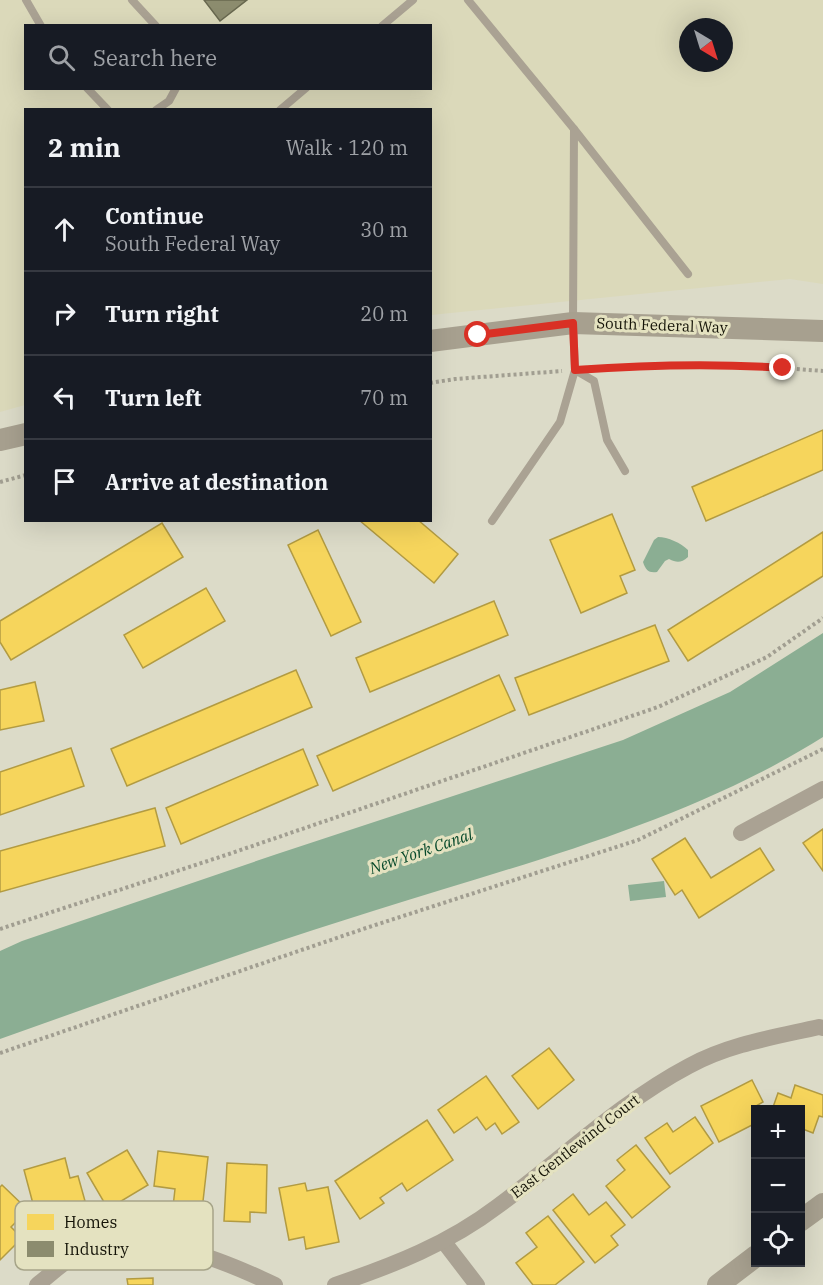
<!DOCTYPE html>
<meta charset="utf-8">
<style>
body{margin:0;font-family:"IBM Plex Serif",serif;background:#20242c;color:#f1f3f6}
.controls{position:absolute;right:18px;bottom:18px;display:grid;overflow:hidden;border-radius:0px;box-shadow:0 6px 24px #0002}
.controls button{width:54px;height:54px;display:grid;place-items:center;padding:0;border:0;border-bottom:2px solid #363941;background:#171b24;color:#f1f3f6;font:30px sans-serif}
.compass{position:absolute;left:679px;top:18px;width:54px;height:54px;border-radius:50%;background:#171b24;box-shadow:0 6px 24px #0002;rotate:142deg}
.stop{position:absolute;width:18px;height:18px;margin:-14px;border:4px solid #d93025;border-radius:50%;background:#fff}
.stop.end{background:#d93025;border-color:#fff;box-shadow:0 2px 6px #0008}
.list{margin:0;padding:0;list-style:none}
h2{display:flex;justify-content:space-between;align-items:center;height:78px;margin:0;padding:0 24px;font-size:26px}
h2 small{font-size:20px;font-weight:400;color:#9ea1a6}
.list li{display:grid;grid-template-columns:39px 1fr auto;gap:18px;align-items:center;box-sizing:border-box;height:84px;padding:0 24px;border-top:2px solid #363941}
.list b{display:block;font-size:22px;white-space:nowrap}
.list p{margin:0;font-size:20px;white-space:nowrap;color:#9ea1a6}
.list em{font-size:20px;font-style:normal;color:#9ea1a6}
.icon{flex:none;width:33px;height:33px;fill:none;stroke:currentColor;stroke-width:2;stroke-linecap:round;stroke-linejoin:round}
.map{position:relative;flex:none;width:823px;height:1285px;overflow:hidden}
.search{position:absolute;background:#171b24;box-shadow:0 6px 24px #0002;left:24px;top:24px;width:408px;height:66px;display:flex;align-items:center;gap:15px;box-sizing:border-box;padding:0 21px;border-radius:0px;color:#9ea1a6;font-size:22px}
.panel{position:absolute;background:#171b24;box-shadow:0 6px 24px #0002;left:24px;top:108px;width:408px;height:414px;border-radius:0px}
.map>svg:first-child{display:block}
.built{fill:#dbd9ba;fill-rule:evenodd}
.water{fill:#8bae93}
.homes{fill:#f6d55c;stroke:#b29b42;stroke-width:1.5}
.industry{fill:#8c8c6e;stroke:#68684f;stroke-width:1.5}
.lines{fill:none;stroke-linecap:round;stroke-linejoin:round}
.path{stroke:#a19e91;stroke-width:4;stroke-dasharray:3 3;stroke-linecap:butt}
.lane{stroke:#aaa293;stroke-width:8}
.street{stroke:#aaa293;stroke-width:16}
.secondary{stroke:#a7a08f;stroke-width:22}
.route{stroke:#d93025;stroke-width:8}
.labels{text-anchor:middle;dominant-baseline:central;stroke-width:6;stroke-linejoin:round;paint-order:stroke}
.street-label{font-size:15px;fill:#141307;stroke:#e4e2c0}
.water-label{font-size:16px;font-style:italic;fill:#074a2b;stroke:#e4e2c0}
.key{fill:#e4e2c0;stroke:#a6a488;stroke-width:1.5}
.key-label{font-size:16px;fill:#141307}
</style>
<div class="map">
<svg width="823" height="1285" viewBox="0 0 823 1285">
<rect width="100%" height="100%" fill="#dcdbc8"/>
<!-- built -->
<path class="built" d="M0 0H823V284L790 279 431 315 430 110H26L25 405 0 412ZM26 26H430V88H26ZM688 27H724V63H688Z"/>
<!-- water -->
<g class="water">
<path d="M658 537C668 537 681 543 688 550V557C681 563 677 563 669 559L665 561 657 572C649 573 646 571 643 562L654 540Z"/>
<path d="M823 633V737C690 821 522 864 373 911 247 950 124 995 0 1039V951L22 941 277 854 623 740 730 692Z"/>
<path d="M664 881 666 897 630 901 628 885Z"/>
</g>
<!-- homes -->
<g class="homes">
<path d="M823 430V470L706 521 692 487Z"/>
<path d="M612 514 635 570 620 576 627 593 581 613 550 540Z"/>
<path d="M359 520H418L458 554 434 583Z"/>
<path d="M162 523 183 557 11 660 0 642V621Z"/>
<path d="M318 530 361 622 331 636 288 545Z"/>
<path d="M823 532V576L688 661 668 630Z"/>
<path d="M206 588 225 621 143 668 124 635Z"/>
<path d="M494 601 508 635 370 692 356 658Z"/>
<path d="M655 625 669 661 529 715 515 678Z"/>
<path d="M296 670 312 707 127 786 111 749Z"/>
<path d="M499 675 515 710 333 791 317 756Z"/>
<path d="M35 682 44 721 0 730V690Z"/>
<path d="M71 748 84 786 0 815V772Z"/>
<path d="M303 749 318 785 181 844 166 808Z"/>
<path d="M155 808 165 846 0 892V851Z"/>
<path d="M823 829V871L803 843Z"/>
<path d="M685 838 711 878 760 848 774 870 699 918 682 890 675 895 652 859Z"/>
<path d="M549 1048 574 1080 538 1109 512 1076Z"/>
<path d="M486 1076 519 1122 502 1134 495 1123 486 1130 477 1117 454 1133 438 1110Z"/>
<path d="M752 1080 763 1102 756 1106 758 1110H756V1123L719 1142 701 1106Z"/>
<path d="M795 1085 823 1095V1117L819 1116 813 1133 800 1128V1110H772L778 1093 791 1098Z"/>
<path d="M695 1117 713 1143 670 1174 645 1138 667 1123 673 1132Z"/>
<path d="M427 1120 453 1160 407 1191 402 1183 380 1198 384 1203 360 1219 335 1181Z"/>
<path d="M636 1145 670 1187 632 1218 606 1186 625 1170 617 1160Z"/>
<path d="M127 1150 148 1185 108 1209 87 1173Z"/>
<path d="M158 1151 208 1157 202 1210 173 1207 175 1189 154 1186Z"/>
<path d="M65 1158 70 1178 78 1176 85 1201 36 1215 24 1170Z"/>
<path d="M227 1163 267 1165 266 1213 250 1212V1222L224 1221Z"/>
<path d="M305 1183 307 1191 328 1187 339 1242 306 1249 304 1237 289 1240 279 1188Z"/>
<path d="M2 1185 28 1210 11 1227 22 1238 0 1260V1187Z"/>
<path d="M573 1194 589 1215 606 1202 625 1225 611 1236 618 1245 595 1263 553 1210Z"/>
<path d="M548 1216 584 1262 555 1285H533L516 1263 537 1247 526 1233Z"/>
<path d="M153 1278V1285H128L127 1279Z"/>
</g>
<!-- industry -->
<path class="industry" d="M204 0H247L220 21Z"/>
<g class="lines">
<!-- path -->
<g class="path">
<path d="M599 368 744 365 823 371"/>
<path d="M430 383 455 379 562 371"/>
<path d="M0 482 26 475"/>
<path d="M0 929 229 854 658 707 767 657 823 618"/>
<path d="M0 1053 366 928 638 840 823 749"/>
</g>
<!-- lane -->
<g class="lane">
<path d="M26 0 41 26"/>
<path d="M132 0 156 26"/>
<path d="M468 0 574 129 573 323 575 370"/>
<path d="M382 26 413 0"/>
<path d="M87 88 108 110"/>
<path d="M156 110 169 101 176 88"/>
<path d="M280 110 306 88"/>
<path d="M574 129 688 274"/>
<path d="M492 521 560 422 575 370 594 381 607 440 625 471"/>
</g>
<!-- street -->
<g class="street">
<path d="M741 833 823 789"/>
<path d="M444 1242 477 1285"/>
<path d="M37 1285C50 1275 63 1262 78 1254 84 1251 93 1251 100 1249 165 1236 218 1258 275 1285"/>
<path d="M335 1285C394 1265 448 1244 498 1206 561 1160 619 1103 689 1066 729 1044 775 1037 819 1027L823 1028"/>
</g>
<!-- secondary -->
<g class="secondary">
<path d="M430 341 573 323 823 331"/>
<path d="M0 440 26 434"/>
<path d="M800 1221 823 1204"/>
<path d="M718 1285 756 1256"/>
</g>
</g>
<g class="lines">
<!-- route -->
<path class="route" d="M478 335 573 323 575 370C644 365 714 363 783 368"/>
</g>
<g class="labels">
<!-- street labels -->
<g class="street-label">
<text transform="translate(662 325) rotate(2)">South Federal Way</text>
<text transform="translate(575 1146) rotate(-38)">East Gentlewind Court</text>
</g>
<!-- water labels -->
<g class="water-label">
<text transform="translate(421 851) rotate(-19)">New York Canal</text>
</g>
</g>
<!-- legend -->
<rect x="15" y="1201" width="198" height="69" rx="9" class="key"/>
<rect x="27" y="1214" width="27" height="16" fill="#f6d55c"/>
<rect x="27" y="1241" width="27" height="16" fill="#8c8c6e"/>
<g class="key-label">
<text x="64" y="1228">Homes</text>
<text x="64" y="1255">Industry</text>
</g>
</svg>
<div class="controls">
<button>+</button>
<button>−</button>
<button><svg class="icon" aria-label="locate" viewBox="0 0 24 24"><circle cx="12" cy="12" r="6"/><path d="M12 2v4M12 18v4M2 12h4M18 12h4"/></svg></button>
</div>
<svg class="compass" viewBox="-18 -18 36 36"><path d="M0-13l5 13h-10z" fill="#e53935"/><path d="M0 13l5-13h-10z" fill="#9ea1a6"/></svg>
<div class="stop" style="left:478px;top:335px"></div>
<div class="stop end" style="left:783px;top:368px"></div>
<div class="search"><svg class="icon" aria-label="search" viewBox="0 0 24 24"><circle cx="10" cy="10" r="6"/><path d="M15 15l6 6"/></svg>Search here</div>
<section class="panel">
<h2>2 min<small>Walk · 120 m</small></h2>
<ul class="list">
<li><svg class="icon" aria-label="ahead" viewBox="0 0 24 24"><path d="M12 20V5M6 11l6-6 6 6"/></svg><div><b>Continue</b><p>South Federal Way</p></div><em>30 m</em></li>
<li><svg class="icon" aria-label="right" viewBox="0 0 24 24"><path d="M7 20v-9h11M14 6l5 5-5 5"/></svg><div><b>Turn right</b></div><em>20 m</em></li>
<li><svg class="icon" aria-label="left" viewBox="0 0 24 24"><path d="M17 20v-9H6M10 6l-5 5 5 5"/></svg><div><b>Turn left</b></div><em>70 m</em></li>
<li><svg class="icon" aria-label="arrive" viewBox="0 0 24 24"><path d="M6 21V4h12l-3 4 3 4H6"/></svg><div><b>Arrive at destination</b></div></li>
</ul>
</section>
</div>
